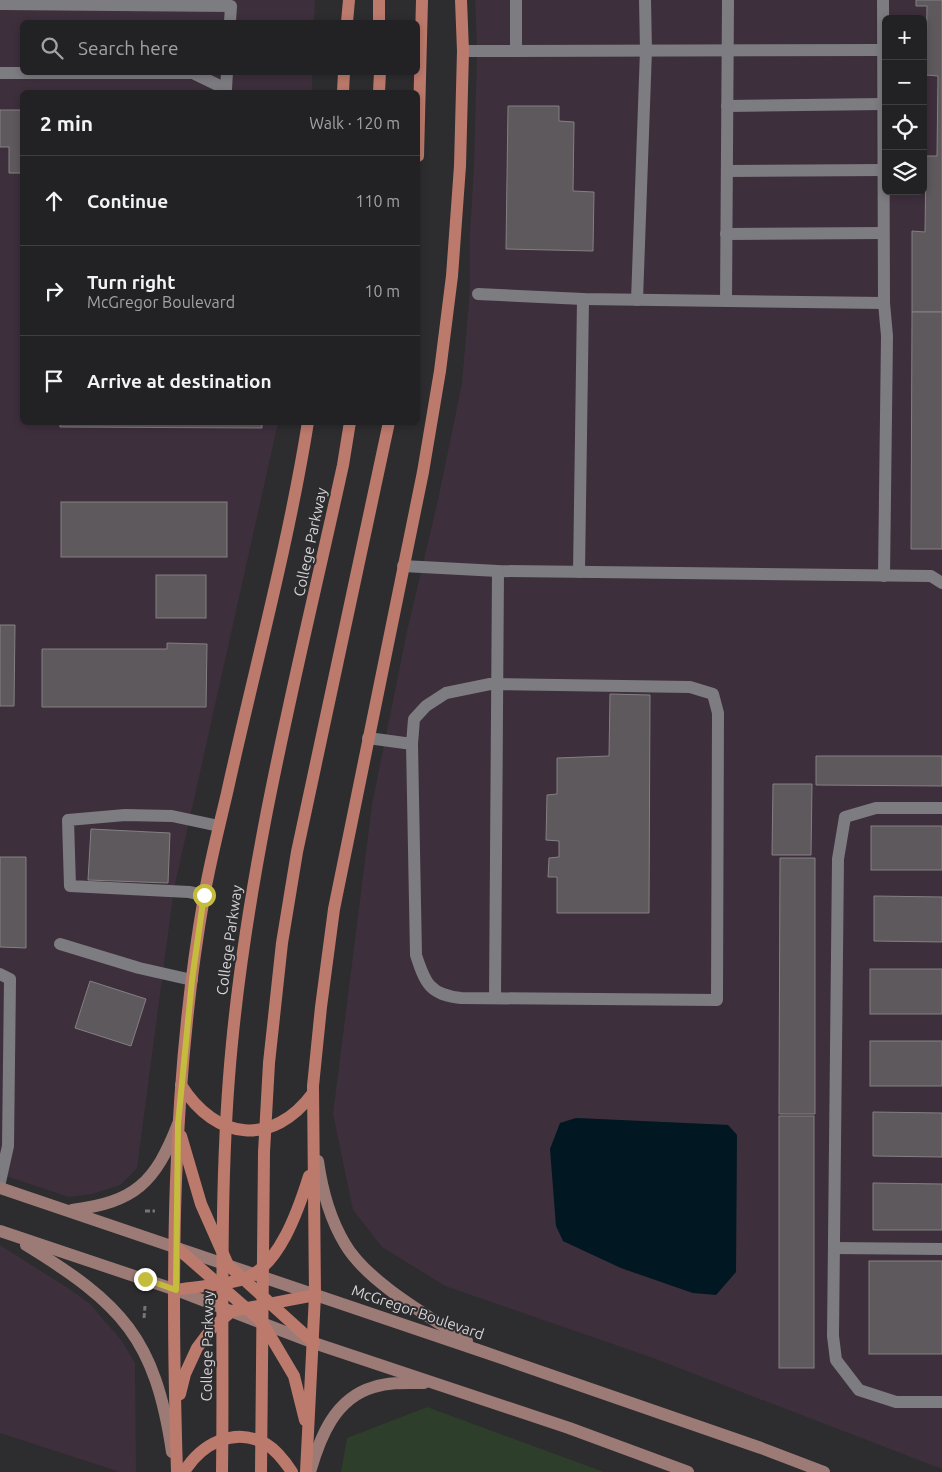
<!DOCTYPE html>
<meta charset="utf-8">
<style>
body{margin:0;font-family:Ubuntu,sans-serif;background:#2a292b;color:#f1f3f6}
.controls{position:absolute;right:15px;top:15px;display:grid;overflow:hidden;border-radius:8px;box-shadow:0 2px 8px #0003}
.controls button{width:45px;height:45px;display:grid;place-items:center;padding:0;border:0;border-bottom:1px solid #3f3e41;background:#222123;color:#f1f3f6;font:25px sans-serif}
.stop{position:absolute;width:15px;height:15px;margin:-11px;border:4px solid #c5bc3d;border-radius:50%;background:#fff}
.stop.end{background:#c5bc3d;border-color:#fff;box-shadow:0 1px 5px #0008}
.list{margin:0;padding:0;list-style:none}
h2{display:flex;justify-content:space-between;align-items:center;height:65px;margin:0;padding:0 20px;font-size:21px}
h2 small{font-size:16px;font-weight:400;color:#a2a3a6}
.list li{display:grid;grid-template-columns:32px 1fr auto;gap:15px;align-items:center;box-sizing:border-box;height:90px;padding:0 20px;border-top:1px solid #3f3e41}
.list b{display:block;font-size:19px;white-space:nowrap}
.list p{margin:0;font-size:16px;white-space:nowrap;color:#a2a3a6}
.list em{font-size:16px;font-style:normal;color:#a2a3a6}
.icon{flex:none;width:28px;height:28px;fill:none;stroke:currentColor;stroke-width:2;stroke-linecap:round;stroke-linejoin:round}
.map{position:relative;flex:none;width:942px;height:1472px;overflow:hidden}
.search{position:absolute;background:#222123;box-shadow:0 2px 8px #0003;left:20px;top:20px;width:400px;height:55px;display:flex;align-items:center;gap:12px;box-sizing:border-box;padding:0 18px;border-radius:8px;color:#a2a3a6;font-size:19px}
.panel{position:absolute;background:#222123;box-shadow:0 2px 8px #0003;left:20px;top:90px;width:400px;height:335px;border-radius:8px}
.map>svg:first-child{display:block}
.commercial{fill:#3d2f3c;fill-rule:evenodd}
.green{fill:#2d3e2a}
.water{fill:#011722}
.building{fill:#5d595c;stroke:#848082}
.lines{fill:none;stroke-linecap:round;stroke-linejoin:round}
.path{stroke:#757477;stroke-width:3;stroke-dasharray:5 2.5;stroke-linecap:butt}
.lane{stroke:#7d7c80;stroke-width:12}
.secondary{stroke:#9c7b76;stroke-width:12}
.primary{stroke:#bc7a6c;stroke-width:12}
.route{stroke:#c5bc3d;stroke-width:6}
.labels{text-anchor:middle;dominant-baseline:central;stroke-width:4;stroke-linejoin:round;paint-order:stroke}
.street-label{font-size:15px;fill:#d4d4d6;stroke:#2d2c2f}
</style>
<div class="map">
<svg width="942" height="1472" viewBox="0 0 942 1472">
<rect width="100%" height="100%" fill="#2d2c2f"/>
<!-- commercial -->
<g class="commercial">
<path d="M0 0H315L314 22H22V72L312 73V92H22V422L278 423 174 889 137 1168 120 1185 92 1194 69 1197 0 1174Z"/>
<path d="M475 0H942V1469L653 1358 445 1286 382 1247 353 1210 333 1114 372 805 407 631 438 500 462 383 470 288V233L474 166 477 51ZM886 19H923V191H886ZM576 1118 728 1125 737 1135 693 1293 621 1268 563 1241Z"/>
<path d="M0 1245 77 1294 90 1304 122 1341 135 1363 136 1472H120L0 1433Z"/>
</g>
<!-- green -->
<path class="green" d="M427 1407 604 1472H341L347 1438Z"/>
<!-- water -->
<path class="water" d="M576 1118 728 1125 737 1135 736 1272 716 1295 693 1293 621 1268 563 1241 556 1226 550 1149 560 1123Z"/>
<!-- building -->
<g class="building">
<path d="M916 0H942V312H912V231L925 232 926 156H937L938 76 926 75 927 6H916Z"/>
<path d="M508 106H559V121L574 122 573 191 594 192 593 251 506 249Z"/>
<path d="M0 110H22V173H9V147H0Z"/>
<path d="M912 312H942V549H911Z"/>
<path d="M60 422H262V428L60 427Z"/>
<rect x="61" y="502" width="166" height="55"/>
<rect x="156" y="575" width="50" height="43"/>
<path d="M0 625H15L14 706H0Z"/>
<path d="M167 643 207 644 206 707H42V649H167Z"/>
<path d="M610 694 650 695 649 913H557V877H548L549 858 559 857V841L546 840 547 795 557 794V758L609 756Z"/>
<path d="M816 756H942V786L816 785Z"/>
<path d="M773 784H812L811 855H772Z"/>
<rect x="871" y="826" width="71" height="44"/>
<path d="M91 829 170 833 168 883 88 880Z"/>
<path d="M0 857H26V948L0 947Z"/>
<path d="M780 858H815V1114H779Z"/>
<path d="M874 896 942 897V942L874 941Z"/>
<rect x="870" y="969" width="72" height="45"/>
<path d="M90 981 146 999 131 1046 75 1028Z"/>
<rect x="870" y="1041" width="72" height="45"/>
<path d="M873 1112 942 1113V1157L873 1156Z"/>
<rect x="779" y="1116" width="35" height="252"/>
<path d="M873 1183 942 1184V1230H873Z"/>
<rect x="869" y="1261" width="73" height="93"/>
</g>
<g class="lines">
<!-- path -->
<g class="path">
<path d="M145 1211H155"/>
<path d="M144 1318 145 1306"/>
</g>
<!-- lane -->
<g class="lane">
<path d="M516 0V50"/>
<path d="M883 0 884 303 887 336 884 576"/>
<path d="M0 4 231 6 230 22"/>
<path d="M463 51 883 50"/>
<path d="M0 73H193L226 89V92"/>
<path d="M226 89 227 72"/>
<path d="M727 106 883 104"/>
<path d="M727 171 883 170"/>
<path d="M726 234 883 233"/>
<path d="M478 294 583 299 884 303"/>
<path d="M637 300 646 50 645 0"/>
<path d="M726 301 728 0"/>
<path d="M403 566 498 571 931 576 942 583"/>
<path d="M579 572 583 299"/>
<path d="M368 738 412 744 416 955C425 983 430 995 461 998L717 1000 718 713 713 694 690 687 490 684 446 693 426 706 414 719 412 744"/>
<path d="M942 808H876L845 817 838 859 833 1336 836 1360 859 1390 896 1402H942"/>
<path d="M204 895 189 892 70 886 68 820 125 815 172 816 219 826"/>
<path d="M60 944 139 968 192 980"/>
<path d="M0 974 10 979 8 1146 0 1182"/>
<path d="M495 998 498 571"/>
<path d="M834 1248 942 1249"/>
</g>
<!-- secondary -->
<g class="secondary">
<path d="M318 1161C322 1190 330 1219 345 1244 367 1282 430 1317 467 1341"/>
<path d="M0 1188 484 1352 761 1448 824 1472"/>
<path d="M72 1210C135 1202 155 1183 178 1124"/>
<path d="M0 1231 176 1290 314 1343 569 1428 688 1472"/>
<path d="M26 1245C122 1304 155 1338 172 1452"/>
<path d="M310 1472C320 1437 335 1398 374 1387 390 1382 407 1383 424 1383"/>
</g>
<!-- primary -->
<g class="primary">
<path d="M379 0V22"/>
<path d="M347 22 349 0"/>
<path d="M343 92 344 72"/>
<path d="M379 92 380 72"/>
<path d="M418 156 422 0"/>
<path d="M181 1085C216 1141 273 1147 313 1093"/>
<path d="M181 1136 201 1204 228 1265 314 1343"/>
<path d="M176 1247 262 1322 294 1376 305 1420"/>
<path d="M176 1290C197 1286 222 1286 243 1279 279 1268 299 1208 309 1176"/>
<path d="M180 1394 185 1374 197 1348 212 1328 232 1311 315 1295"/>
<path d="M177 1472C171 1281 171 1086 204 897 210 862 219 827 227 793 254 670 288 547 308 422"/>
<path d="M184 1472C201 1444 234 1426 266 1444 276 1450 286 1463 292 1472"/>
<path d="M222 1472C224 1329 218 1185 232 1043 251 847 301 657 343 465L350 422"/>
<path d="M261 1472 264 1152 269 1063 282 943 297 852 389 422"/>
<path d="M306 1472 315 1295 313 1086 321 1007 334 909 423 472 440 371 452 276 460 166 463 51 461 0"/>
</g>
</g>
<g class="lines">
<!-- route -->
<path class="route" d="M145 1279 176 1290 178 1124 192 980 204 895"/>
</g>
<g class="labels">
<!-- street labels -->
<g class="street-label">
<text transform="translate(310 542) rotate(-78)">College Parkway</text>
<text transform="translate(229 940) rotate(-82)">College Parkway</text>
<text transform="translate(418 1312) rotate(19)">McGregor Boulevard</text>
<text transform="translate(207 1346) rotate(-89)">College Parkway</text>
</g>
</g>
</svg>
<div class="controls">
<button>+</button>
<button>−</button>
<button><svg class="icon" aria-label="locate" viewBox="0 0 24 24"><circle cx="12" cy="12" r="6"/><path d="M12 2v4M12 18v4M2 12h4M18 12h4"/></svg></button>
<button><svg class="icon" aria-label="layers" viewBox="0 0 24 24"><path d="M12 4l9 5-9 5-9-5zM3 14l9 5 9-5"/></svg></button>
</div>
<div class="stop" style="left:204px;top:895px"></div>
<div class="stop end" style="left:145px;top:1279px"></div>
<div class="search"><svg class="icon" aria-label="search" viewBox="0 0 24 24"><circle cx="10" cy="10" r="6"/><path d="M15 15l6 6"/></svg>Search here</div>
<section class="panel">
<h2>2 min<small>Walk · 120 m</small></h2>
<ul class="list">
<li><svg class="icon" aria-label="ahead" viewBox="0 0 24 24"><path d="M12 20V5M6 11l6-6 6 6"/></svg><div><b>Continue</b></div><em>110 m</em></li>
<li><svg class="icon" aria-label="right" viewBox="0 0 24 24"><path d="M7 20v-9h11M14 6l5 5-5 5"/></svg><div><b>Turn right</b><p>McGregor Boulevard</p></div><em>10 m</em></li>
<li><svg class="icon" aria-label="arrive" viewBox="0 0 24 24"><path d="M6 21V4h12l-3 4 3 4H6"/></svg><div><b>Arrive at destination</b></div></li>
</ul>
</section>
</div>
